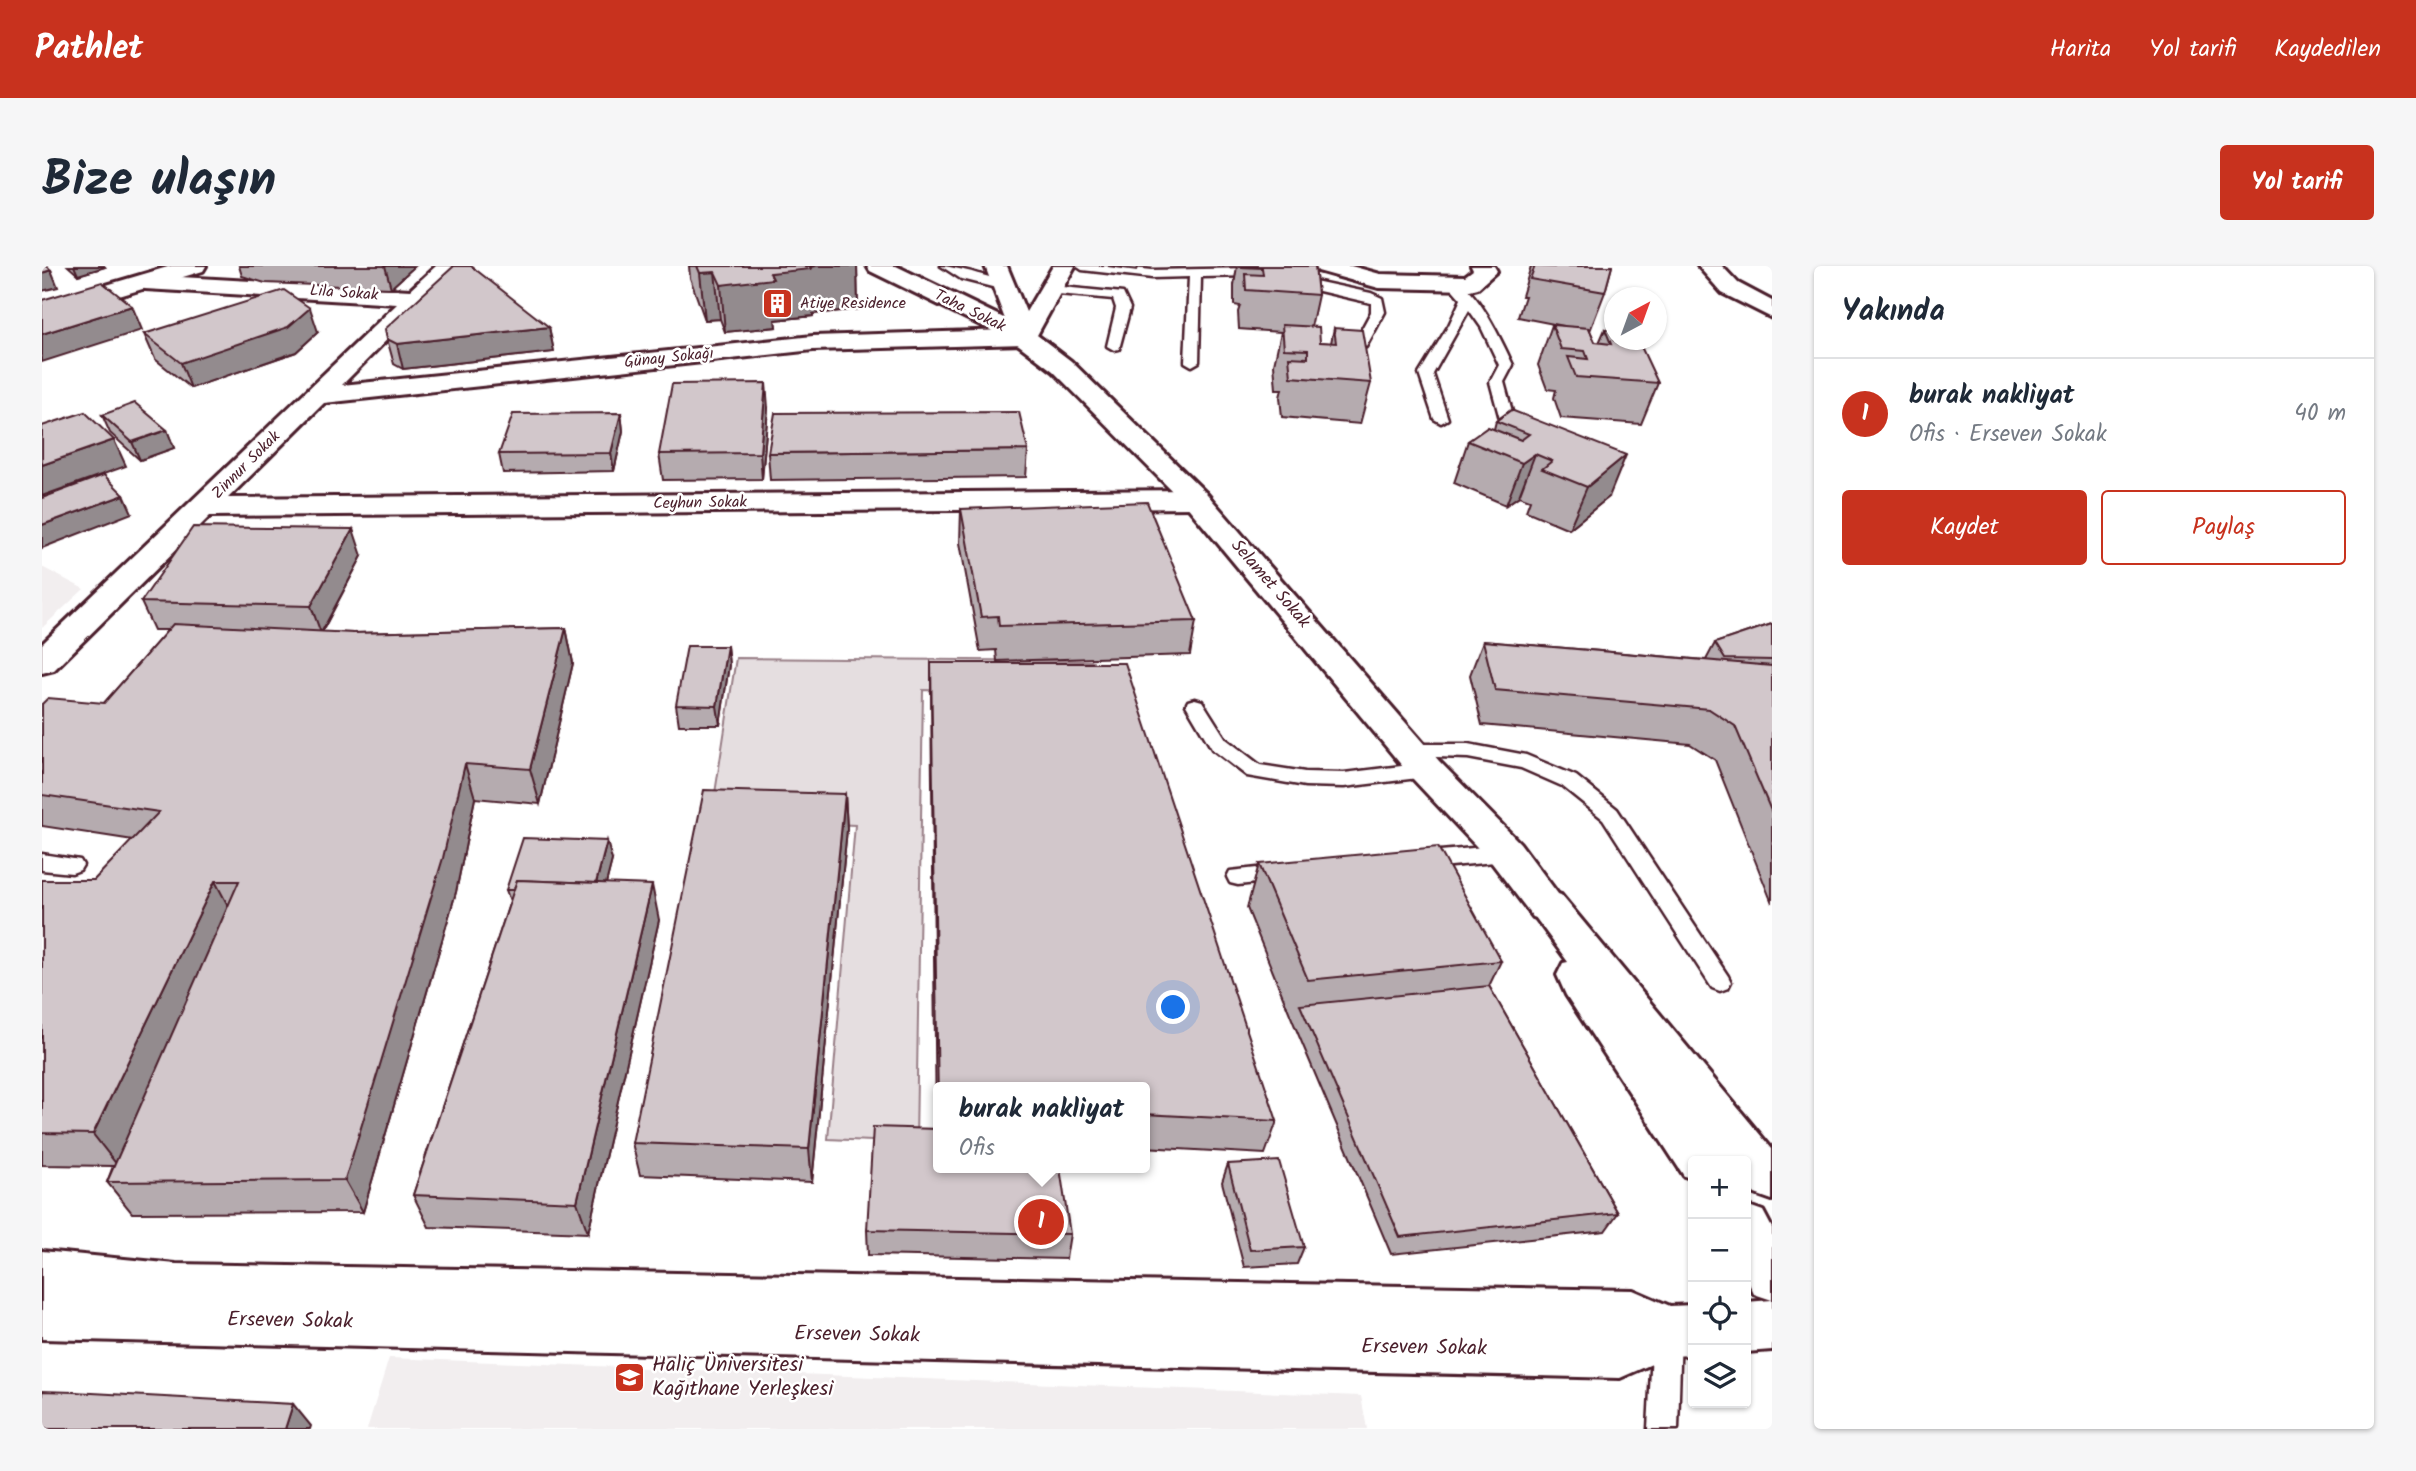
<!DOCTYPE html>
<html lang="tr">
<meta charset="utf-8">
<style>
body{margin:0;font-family:Kalam,sans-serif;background:#f6f6f7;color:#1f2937}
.controls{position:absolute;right:21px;bottom:21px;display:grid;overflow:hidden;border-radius:7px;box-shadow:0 2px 5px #0004}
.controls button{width:63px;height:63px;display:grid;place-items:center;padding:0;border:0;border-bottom:2px solid #e0e1e3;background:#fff;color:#1f2937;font:35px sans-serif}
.compass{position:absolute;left:1562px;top:21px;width:63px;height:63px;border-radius:50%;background:#fff;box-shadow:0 2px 5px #0004;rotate:41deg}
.you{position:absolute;left:1132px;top:742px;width:24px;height:24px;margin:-18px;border:5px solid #fff;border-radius:50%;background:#1a73e8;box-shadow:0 0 0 10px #1a73e833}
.badge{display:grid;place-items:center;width:46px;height:46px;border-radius:50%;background:#c8321e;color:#fff;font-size:23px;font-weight:700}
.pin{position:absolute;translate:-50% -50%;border:4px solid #fff;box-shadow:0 2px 7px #0006}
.popup{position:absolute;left:891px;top:816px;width:217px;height:91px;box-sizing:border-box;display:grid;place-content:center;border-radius:7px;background:#fff;filter:drop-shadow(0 2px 5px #0005);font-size:23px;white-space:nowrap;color:#747a83}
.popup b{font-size:26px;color:#1f2937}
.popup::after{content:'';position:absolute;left:50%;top:100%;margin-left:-14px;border:14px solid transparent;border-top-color:#fff}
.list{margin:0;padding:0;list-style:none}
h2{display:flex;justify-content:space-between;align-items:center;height:91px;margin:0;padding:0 28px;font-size:30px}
h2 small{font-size:23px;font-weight:400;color:#747a83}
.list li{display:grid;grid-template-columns:46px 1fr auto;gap:21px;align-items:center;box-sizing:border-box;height:112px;padding:0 28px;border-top:2px solid #e0e1e3}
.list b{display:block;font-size:26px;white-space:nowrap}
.list p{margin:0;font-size:23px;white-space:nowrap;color:#747a83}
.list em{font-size:23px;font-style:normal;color:#747a83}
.actions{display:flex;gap:14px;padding:21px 28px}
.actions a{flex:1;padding:16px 0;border:2px solid #c8321e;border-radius:7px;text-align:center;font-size:24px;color:#c8321e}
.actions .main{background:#c8321e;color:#fff}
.icon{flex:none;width:38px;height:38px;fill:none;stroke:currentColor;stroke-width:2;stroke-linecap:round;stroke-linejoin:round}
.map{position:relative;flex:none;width:1730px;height:1163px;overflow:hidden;border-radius:7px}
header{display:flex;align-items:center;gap:42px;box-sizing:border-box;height:98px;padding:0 35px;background:#c8321e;color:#fff}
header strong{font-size:33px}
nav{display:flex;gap:38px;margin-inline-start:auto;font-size:24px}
.intro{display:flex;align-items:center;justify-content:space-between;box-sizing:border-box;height:168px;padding:0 42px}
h1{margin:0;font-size:49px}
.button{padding:18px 32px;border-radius:7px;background:#c8321e;color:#fff;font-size:24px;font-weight:700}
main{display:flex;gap:42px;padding:0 42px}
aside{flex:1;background:#fff;border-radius:7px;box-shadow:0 2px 5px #0004}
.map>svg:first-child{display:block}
.built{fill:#f2eeef}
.green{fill:#e5dee0;stroke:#987e86;stroke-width:2}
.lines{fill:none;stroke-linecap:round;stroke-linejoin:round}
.service-casing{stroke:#4a1f2b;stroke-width:5}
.minor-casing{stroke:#4a1f2b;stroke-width:6}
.tertiary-casing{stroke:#4a1f2b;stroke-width:6}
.primary-casing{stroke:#4a1f2b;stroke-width:6}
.service{fill:#fff;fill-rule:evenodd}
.minor{fill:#fff;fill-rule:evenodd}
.tertiary{fill:#fff;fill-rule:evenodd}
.primary{fill:#fff;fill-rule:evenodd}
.wall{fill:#b5abaf;stroke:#4a1f2b;stroke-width:2}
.shaded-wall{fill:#938b8e;stroke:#4a1f2b;stroke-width:2}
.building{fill:#d2c7cb;stroke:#4a1f2b;stroke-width:2}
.labels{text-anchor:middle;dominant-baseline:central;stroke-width:5;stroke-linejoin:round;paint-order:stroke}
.far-street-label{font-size:16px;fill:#4a1f2b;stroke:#fff}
.far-poi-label{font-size:16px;fill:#4a1f2b;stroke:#fff;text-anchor:start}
.street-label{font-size:18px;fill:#4a1f2b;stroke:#fff}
.near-street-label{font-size:21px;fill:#4a1f2b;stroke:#fff}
.near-poi-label{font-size:21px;fill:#4a1f2b;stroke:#fff;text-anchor:start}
</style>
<header>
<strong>Pathlet</strong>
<nav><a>Harita</a><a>Yol tarifi</a><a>Kaydedilen</a></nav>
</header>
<div class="intro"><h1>Bize ulaşın</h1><a class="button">Yol tarifi</a></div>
<main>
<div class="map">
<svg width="1730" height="1163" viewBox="0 0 1730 1163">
<rect width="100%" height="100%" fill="#fff"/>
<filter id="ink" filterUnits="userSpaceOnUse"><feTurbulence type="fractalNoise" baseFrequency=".0143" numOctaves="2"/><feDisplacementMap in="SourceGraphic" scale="14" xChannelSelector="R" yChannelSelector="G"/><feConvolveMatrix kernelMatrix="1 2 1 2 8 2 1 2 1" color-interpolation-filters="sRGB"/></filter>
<g filter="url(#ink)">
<!-- built -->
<g class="built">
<path d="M0 301 42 323 0 362Z"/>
<path d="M347 1092 1319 1130 1325 1163H325Z"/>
</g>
<!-- green -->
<path class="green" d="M694 392 1051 395 1061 427 881 424 874 877 786 873 813 559 669 553Z"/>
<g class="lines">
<defs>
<g id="service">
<path d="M899 0C910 0 960 13 968 20L962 24 919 13Z"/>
<path d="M1034 0H1073L1110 4 1212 2 1329 27 1340 32 1343 46 1324 81 1317 85 1310 81 1329 46V37L1212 10 1159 11 1157 96 1150 100 1143 96 1147 11 1110 12 1040 4Z"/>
<path d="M1411 13C1436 22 1460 76 1471 99L1462 116 1472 153 1470 156 1465 157 1458 153 1448 116 1457 99 1439 61 1427 44 1391 108 1406 153 1399 157 1392 153 1377 108 1407 59 1419 33 1405 17Z"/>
<path d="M1010 20 1081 27 1088 42 1077 83 1072 84 1065 80 1074 42 1071 33 1005 27V21Z"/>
<path d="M1153 433 1160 435 1184 473 1218 499 1263 506 1302 507 1384 497 1391 499 1394 504 1391 509 1384 511 1302 521 1263 520 1205 510 1170 483 1144 439 1146 435Z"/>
<path d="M1370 478H1426L1484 489 1534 510 1575 543 1686 710 1689 716 1686 722 1678 725 1670 722 1561 553 1520 520 1479 502 1426 492 1363 490 1360 485 1363 480Z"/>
<path d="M1464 579 1471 582 1475 587 1471 592 1464 595 1376 603 1369 600 1365 595 1369 590 1376 587Z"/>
<path d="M0 588 38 594 41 599 38 604 30 607 0 604Z"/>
<path d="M1243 599 1251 601 1254 607 1251 613 1196 619 1188 617 1185 611 1188 605Z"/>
<path d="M1625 1051 1635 1055 1639 1065 1636 1163H1606L1611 1065 1615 1055Z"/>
</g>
<g id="minor">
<path d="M394 0H418L300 119 771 70 967 64 943 0H965L984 46 1011 0H1033L994 71 991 76 982 78 771 84 282 137 186 232 1154 224 1164 227 1169 233 1164 239 1154 242 168 250 12 404 0 407V378L355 38 103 23 95 21 91 16 95 11 103 9 368 24Z"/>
<path d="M1273 0H1309L1338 8 1423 10 1431 4 1429 0H1452L1455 5 1436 22 1428 24 1337 22 1276 5Z"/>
<path d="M1656 0H1680L1696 17 1730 35V52L1680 27Z"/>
</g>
<g id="tertiary">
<path d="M129 0H164L161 5 0 53V38Z"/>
<path d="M825 0H854L991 66 1029 95 1164 227 1397 495 1478 577 1525 640 1519 651 1505 655 1491 651 1450 597 1371 513 1144 239 1011 105 973 76 828 5Z"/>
<path d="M0 985 134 998 1591 1024 1628 1040 1651 1039V1089L1628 1090 1578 1112 0 1073Z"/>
<path d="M1730 1034V1084L1704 1086V1036Z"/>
</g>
<g id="primary">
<path d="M1505 625 1519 629 1730 883V934L1713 928 1704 919V895H1651V913L1642 910 1524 729 1515 709 1521 697 1526 696 1485 640 1491 629Z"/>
<path d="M1704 939 1721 945 1730 962V1034L1712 1028 1704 1011Z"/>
</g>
</defs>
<!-- service casing -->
<use href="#service" class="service-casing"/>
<!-- minor casing -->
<use href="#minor" class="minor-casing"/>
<!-- tertiary casing -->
<use href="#tertiary" class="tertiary-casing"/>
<!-- primary casing -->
<use href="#primary" class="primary-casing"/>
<!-- service -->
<use href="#service" class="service"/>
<!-- minor -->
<use href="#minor" class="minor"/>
<!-- tertiary -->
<use href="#tertiary" class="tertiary"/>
<!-- primary -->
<use href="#primary" class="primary"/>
</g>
<!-- wall -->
<g class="wall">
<path d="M26 0H62L63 1 36 9Z"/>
<path d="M197 0H373L349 22 223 17 200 10Z"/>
<path d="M647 0H815L816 43 771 48V50L733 54 734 61 683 66 678 53 663 54 648 12Z"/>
<path d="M1066 0H1097L1095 4Z"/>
<path d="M1195 0H1273L1276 29 1269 61 1278 76 1289 77 1292 62 1329 117 1318 158 1240 151 1238 131 1240 123H1234L1232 98 1239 66 1197 63 1196 46 1198 40 1192 39V19Z"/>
<path d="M1489 0H1570L1563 26 1548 65 1553 76 1557 77 1563 63 1616 117 1599 158 1519 152 1512 132 1514 124 1505 123 1496 99 1510 59 1522 60 1476 51 1483 30H1480Z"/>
<path d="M507 61 512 86 361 103 352 98 345 73Z"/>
<path d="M276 66 254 86 149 122 113 93 102 68Z"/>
<path d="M726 142 720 213 621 214 617 188Z"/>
<path d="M1469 144 1567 231 1527 263 1484 245 1488 234 1477 230 1464 239 1412 217 1426 175 1452 163 1454 155Z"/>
<path d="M579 147 581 165 572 205 461 207 457 188Z"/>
<path d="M60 149 125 164 132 182 98 194 68 167Z"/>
<path d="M986 184 984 211 728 214 726 187Z"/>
<path d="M919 243 1154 355 1148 389 955 395 954 384 938 385 918 277Z"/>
<path d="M320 290 280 366 311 367 524 362 531 397 498 538 433 532 414 626 321 946 90 947 65 916 71 900 0 899V614H52L91 574 0 560V438L62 437 126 364H112L99 336Z"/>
<path d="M1730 358V637L1673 494 1648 478 1440 459 1428 409 1441 375 1664 394 1673 377Z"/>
<path d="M685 380 687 399 678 459H637L634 439Z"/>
<path d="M889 397 1235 855 1223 888 1102 881V821H896V902L1028 968 1024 993 826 989 825 964 894 863 889 431Z"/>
<path d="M803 528 805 563 770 916 598 909 590 877Z"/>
<path d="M570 594 564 617 617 654 546 967 387 961 371 929 468 635 464 624Z"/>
<path d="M1217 598 1459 695 1447 720 1576 947 1563 965 1349 988 1252 758 1205 642Z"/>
<path d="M1186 898 1262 981 1255 998 1202 1001 1180 916Z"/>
</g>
<!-- shaded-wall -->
<g class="shaded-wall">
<path d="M32 0H62L63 1 36 9Z"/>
<path d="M343 0H373L349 22Z"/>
<path d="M774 0H815L816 43 771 48V50L733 54 734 61 683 66 679 19 728 7Z"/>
<path d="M9 4 16 21 0 25V7Z"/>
<path d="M673 6 678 53 663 54 658 7Z"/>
<path d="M90 40 100 64 0 96V68Z"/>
<path d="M268 42 276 66 254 86 149 122 139 97Z"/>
<path d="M507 61 512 86 361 103 355 78Z"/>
<path d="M724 117 726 142 720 213 718 187Z"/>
<path d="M579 147 581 165 572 205 569 187Z"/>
<path d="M125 164 132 182 98 194 90 176Z"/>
<path d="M72 174 84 200 0 230V199Z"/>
<path d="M1493 188 1477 230 1464 239 1480 197Z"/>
<path d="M1584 189 1567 231 1527 263 1545 221Z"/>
<path d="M82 229 90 247 0 282V259Z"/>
<path d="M311 263 320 290 279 367 269 340Z"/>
<path d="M524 362 531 397 498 538 488 503Z"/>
<path d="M685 380 687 399 678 459 675 440Z"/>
<path d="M423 498 433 532 414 626 321 946 303 914Z"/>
<path d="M803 528 805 563 770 916 767 883Z"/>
<path d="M565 575 570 594 557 645 552 626Z"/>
<path d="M173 615 191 649 76 900 51 868Z"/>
<path d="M610 619 617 654 546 967 535 936Z"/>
<path d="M251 1138 269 1160 268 1163H243Z"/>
</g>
<!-- building -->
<g class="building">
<path d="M0 0H5L9 4 0 7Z"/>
<path d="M412 0H429L507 61 355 78 345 73 343 63Z"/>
<path d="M655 0H774L768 1 769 3 728 7 731 13 679 19 673 6 658 7Z"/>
<path d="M1199 0H1273L1276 29 1204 24 1203 8 1221 9 1220 2 1199 1Z"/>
<path d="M1493 0 1512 1V0H1570L1563 26 1488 13Z"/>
<path d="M60 16 90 40 0 68V34Z"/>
<path d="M242 24 268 42 246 61 139 97 102 68Z"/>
<path d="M1240 59 1277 61 1278 76 1294 77 1292 62 1320 64 1329 117 1249 111 1247 91 1266 92V84L1242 83Z"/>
<path d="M1510 59 1547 62 1553 76 1569 78 1563 63 1572 64V74H1596L1616 117 1534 111 1526 91 1546 93 1543 85 1519 83Z"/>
<path d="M724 117 718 187 617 188 630 118Z"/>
<path d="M93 137 125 164 90 176 60 149Z"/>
<path d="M1469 144 1584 189 1545 221 1500 203 1510 195 1493 188 1480 197 1426 175 1446 161 1479 174 1487 168 1454 155Z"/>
<path d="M43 146 72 174 0 199V160Z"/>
<path d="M977 146 986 184 726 187 733 147Z"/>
<path d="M579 147 569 187 457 188 471 148Z"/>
<path d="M62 209 82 229 0 259V232Z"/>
<path d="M1105 236 1154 355 957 360 956 350 939 351 919 243Z"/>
<path d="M151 261 311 263 269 340 99 336Z"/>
<path d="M131 358 311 367 524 362 488 503 423 498 401 592 303 914 65 916 197 615H173L51 868 0 867V614H52L117 546 0 529V438L6 432 62 437Z"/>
<path d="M1730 358V394L1683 393 1673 377Z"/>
<path d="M1441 375 1730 400V547L1693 460 1667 443 1453 424Z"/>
<path d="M645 380H685L675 440 634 439Z"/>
<path d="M889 397H1083L1235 855 1102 848V821H896V837Z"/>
<path d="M662 524 803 528 767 883 590 877Z"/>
<path d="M481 572 565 575 554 617 475 614 472 624H464Z"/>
<path d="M1396 581 1459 695 1266 714 1217 598Z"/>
<path d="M475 614 610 619 535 936 371 929Z"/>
<path d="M1447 720 1576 947 1358 971 1258 739Z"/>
<path d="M831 861 896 863V902H1018L1028 968 825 964Z"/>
<path d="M1237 895 1262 981 1208 984 1186 898Z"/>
<path d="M0 1125 32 1126 251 1138 243 1163H0Z"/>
</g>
</g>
<!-- icons -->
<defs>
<symbol id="building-square" viewBox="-11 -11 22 22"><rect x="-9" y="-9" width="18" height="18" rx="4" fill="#c8321e" stroke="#fff"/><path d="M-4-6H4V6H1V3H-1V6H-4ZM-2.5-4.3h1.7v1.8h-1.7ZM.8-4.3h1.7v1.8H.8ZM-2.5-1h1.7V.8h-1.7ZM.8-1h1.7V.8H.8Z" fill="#fff"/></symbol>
<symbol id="university-square" viewBox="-11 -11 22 22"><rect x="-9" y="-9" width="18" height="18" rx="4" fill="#c8321e" stroke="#fff"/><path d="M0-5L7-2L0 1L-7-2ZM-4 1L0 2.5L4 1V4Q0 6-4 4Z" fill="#fff"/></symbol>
</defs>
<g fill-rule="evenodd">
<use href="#building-square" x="718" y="20" width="35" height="35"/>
<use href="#university-square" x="570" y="1094" width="35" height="35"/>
</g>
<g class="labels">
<!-- far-street labels -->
<g class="far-street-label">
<text transform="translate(302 27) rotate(4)">Lila Sokak</text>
<text transform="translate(928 45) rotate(26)">Taha Sokak</text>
<text transform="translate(627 92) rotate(-6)">Günay Sokağı</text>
<text transform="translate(204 199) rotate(-45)">Zinnur Sokak</text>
<text transform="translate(658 237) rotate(-1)">Ceyhun Sokak</text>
</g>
<!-- far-poi labels -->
<g class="far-poi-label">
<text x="758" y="37">Atiye Residence</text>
</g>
<!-- street labels -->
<g class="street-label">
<text transform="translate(1228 318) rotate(49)">Selamet Sokak</text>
</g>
<!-- near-street labels -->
<g class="near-street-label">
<text transform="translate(248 1055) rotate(1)">Erseven Sokak</text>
<text transform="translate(815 1069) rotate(1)">Erseven Sokak</text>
<text transform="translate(1382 1082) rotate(1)">Erseven Sokak</text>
</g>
<!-- near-poi labels -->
<g class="near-poi-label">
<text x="610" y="1099">Haliç Üniversitesi<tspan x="610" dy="24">Kağıthane Yerleşkesi</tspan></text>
</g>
</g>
</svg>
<div class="controls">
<button>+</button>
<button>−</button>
<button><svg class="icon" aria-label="locate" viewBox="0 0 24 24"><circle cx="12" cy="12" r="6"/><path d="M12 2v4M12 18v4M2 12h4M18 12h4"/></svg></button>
<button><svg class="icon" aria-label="layers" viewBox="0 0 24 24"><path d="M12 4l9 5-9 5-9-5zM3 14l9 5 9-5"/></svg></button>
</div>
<svg class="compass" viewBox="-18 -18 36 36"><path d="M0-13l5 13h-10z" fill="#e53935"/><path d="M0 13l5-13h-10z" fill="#747a83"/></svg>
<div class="you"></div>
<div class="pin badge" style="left:999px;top:956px">1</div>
<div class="popup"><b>burak nakliyat</b>Ofis</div>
</div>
<aside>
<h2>Yakında<small></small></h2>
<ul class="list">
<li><span class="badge">1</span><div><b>burak nakliyat</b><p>Ofis · Erseven Sokak</p></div><em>40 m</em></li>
</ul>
<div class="actions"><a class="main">Kaydet</a><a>Paylaş</a></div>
</aside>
</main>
